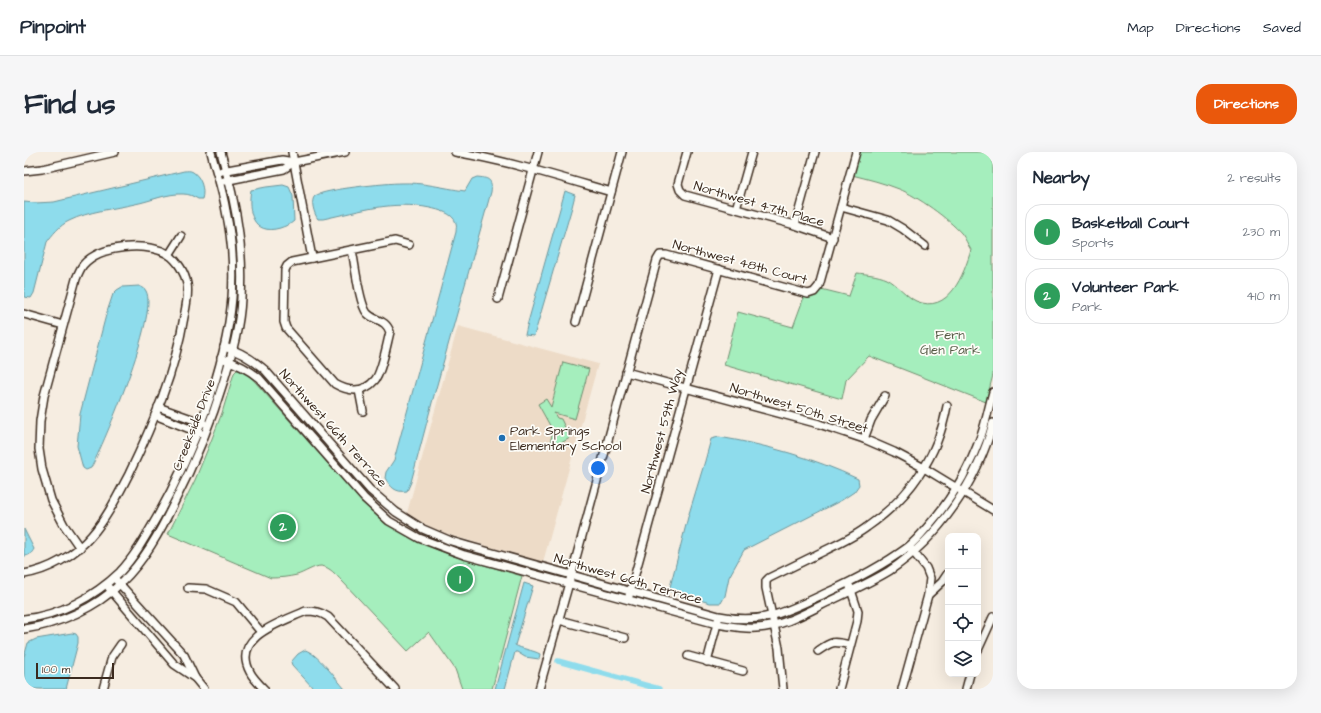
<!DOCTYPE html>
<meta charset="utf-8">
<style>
body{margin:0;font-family:"Architects Daughter",sans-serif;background:#f6f6f7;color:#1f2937}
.controls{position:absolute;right:12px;bottom:12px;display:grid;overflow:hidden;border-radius:8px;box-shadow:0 4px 16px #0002}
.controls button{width:36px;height:36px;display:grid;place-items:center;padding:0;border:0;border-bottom:1px solid #e0e1e3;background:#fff;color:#1f2937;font:20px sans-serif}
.scale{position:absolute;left:12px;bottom:10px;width:78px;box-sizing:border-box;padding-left:4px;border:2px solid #3b2a1e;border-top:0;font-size:11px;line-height:14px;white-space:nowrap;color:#3b2a1e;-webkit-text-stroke:3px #fdfcf7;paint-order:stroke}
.you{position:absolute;left:574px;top:316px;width:14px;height:14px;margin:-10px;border:3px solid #fff;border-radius:50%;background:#1a73e8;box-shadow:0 0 0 6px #1a73e833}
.badge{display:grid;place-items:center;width:26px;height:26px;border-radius:50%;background:#ea580c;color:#fff;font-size:13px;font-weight:700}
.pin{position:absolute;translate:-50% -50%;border:2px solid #fff;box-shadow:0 1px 4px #0006}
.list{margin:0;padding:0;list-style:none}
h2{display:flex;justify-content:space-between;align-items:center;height:52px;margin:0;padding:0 16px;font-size:17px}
h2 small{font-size:13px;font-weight:400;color:#747a83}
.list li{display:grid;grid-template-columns:26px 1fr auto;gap:12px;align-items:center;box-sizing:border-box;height:56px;margin:0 8px 8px;padding:0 8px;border:1px solid #e0e1e3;border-radius:16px}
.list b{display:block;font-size:15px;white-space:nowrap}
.list p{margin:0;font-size:13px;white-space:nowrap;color:#747a83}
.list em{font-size:13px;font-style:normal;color:#747a83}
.icon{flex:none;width:22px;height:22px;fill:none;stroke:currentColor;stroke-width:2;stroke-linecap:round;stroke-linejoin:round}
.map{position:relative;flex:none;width:969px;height:537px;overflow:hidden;border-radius:16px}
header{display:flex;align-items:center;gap:24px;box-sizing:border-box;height:56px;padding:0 20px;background:#fff;border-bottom:1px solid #e0e1e3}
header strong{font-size:19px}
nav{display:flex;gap:22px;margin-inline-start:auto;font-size:14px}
.intro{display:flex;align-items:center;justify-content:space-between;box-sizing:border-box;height:96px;padding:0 24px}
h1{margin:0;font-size:28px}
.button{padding:10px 18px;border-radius:16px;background:#ea580c;color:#fff;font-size:14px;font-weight:700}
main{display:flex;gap:24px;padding:0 24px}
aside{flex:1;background:#fff;border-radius:16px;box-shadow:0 4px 16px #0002}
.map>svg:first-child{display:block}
.built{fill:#eddbc7}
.green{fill:#a5eebd;stroke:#708c6e}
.water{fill:#8edcec;stroke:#6d959a}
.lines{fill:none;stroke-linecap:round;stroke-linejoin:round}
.canal{stroke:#8edcec;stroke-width:5.5}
.minor-casing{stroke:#3b2a1e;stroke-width:10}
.minor{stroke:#fdfcf7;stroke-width:7}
.poi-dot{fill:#1f6fb2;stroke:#fdfcf7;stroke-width:1.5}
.labels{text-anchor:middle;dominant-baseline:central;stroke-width:3.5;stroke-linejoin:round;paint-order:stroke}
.street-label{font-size:13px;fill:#3b2a1e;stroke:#fdfcf7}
.park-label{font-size:13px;fill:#565b46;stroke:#fdfcf7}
.poi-label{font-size:13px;fill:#3b2a1e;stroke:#fdfcf7;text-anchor:start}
</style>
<header>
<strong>Pinpoint</strong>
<nav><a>Map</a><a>Directions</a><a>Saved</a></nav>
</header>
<div class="intro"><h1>Find us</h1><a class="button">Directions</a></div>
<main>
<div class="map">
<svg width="969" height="537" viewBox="0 0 969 537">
<rect width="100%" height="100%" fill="#f6ede1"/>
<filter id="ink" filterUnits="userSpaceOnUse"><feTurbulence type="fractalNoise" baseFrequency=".025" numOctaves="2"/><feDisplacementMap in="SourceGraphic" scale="8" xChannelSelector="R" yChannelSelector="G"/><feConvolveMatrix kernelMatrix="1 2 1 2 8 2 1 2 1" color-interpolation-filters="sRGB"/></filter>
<g filter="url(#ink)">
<!-- built -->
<path class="built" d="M434 174 574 212 519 410 429 384 406 375 383 361Z"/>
<!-- green -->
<g class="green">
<path d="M836 0H969V223L962 250 845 204 822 228 818 247 700 213 714 160 769 175 780 145H787L797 137 825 144 833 121C842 122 854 123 863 127 873 132 883 145 892 149 925 163 940 122 947 98 944 93 941 86 938 82 925 67 893 44 875 37 860 31 844 27 828 23Z"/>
<path d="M539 210 565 217 551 267 530 261 533 266 537 267 546 286 537 291V293L530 295 526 291 529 279 514 252 522 247 527 255Z"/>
<path d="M213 218H218L224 222 338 350 359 367 407 395 426 403 498 424 468 537H438L431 517 405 480 384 499 318 429C312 423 306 415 297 414 290 414 280 421 273 423 264 425 256 426 247 426L144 382 171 328 187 289 198 261 210 221Z"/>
</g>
<!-- water -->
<g class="water">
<path d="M160 19C163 19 166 18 169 20 177 25 181 38 178 47H174C169 44 165 42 159 42 143 41 127 49 111 52 89 57 65 59 45 69 36 73 28 83 23 90L10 141 7 146 0 145V50L11 51 30 50Z"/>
<path d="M453 25C464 26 469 27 467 40L409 247 387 330 383 339C371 341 367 335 361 326L362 320 370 308 432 80C432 77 433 74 432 71 429 61 415 58 406 56 368 48 337 59 299 67H294C290 62 286 48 291 44 300 37 363 31 377 31 398 30 419 36 441 39L448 27Z"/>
<path d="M259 33 265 35 269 44 270 69C266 73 261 74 256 76 229 84 223 59 227 38L242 35Z"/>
<path d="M541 39 551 43 548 55 513 174 510 184 501 183 503 174Z"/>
<path d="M115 134C117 135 121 136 122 139 135 162 80 291 67 316L62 318 59 316 53 294 56 262 82 163 89 142 93 138 98 135Z"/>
<path d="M695 285C743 293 790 306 834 327L835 333 830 340 818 348 720 398 705 425 701 444 697 451H686L645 439 664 365 681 309 687 287Z"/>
<path d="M0 377 10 397C8 401 5 404 0 404Z"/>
<path d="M500 431 509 434 491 493C497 497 509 498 516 502L515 507 501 505 493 500H491L481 537H471Z"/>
<path d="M48 481 52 482 54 485V491L42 537H0V505L4 491 12 487Z"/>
<path d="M281 498C293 501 312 527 321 537H290L268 513 267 510 274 502Z"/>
</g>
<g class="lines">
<!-- canal -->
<path class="canal" d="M534 509 635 537"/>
<defs>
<g id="minor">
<path d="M268 0 288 106"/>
<path d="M431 0C484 9 535 25 587 40"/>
<path d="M663 0 654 32 656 38 661 43 771 73 809 86"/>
<path d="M0 19 18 17 91 0"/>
<path d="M198 19 258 8 270 10 321 0"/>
<path d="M200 29 260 17 270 10"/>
<path d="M817 55 864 68 879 77 901 94"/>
<path d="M712 57 728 0"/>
<path d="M771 73 791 0"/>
<path d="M328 98C331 112 335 151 343 161 351 170 361 166 366 180 363 191 358 220 351 228 340 241 325 240 311 232L262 176 260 170 261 118 263 114 268 110 371 89 385 93"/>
<path d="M145 103 157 84"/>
<path d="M474 147 514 0"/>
<path d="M0 162 39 173"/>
<path d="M552 170 598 0"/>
<path d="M200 195C216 199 228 207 241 218L346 338 372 360 399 377 427 389 444 394 695 464C738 473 762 460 800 442 829 429 858 414 884 395 892 389 899 380 905 373 928 347 945 317 957 284 962 270 965 254 969 240"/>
<path d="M197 206C212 211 223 216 235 226L340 346 365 369 395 386 440 403 693 472C706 474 719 477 732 476 759 475 785 459 808 448 827 439 847 430 865 419 915 386 954 328 969 271"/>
<path d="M602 220 795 272 840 287 870 300 900 316 969 358"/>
<path d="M335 238 339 259"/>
<path d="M134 255 179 271"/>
<path d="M131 263 176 281"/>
<path d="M840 287 847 268 861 244"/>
<path d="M887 397 902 416 906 426 904 443"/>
<path d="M0 422C25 418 51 403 67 384 83 366 94 343 105 322 129 272 151 220 160 165 162 155 165 142 163 132 161 121 154 109 144 102 122 90 76 93 59 113 56 117 54 122 52 127L20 244 16 269 15 297 18 317 27 348 40 373 56 396"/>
<path d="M93 429 160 503 171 526"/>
<path d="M85 436 150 512 171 526 180 537"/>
<path d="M164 436 182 437 212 450 237 480"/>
<path d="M605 444 695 117"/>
<path d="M0 467C36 463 70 445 96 420 111 404 122 384 133 365 168 303 202 217 208 146 210 117 208 87 202 59 199 39 192 20 187 0"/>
<path d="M535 468 601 486"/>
<path d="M0 477C35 472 72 456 97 431 120 409 136 380 150 351 170 312 187 271 200 228 208 201 216 174 217 146 219 113 216 79 209 47 206 31 201 16 197 0"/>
<path d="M954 498 969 465"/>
<path d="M794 499C808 489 809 489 826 493"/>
<path d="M664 504 719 519"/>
<path d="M683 510 694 468"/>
<path d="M79 537 88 505 97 492"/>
<path d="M240 537C235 532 229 526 226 520 207 484 258 470 282 459 291 459 296 460 304 465L371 537"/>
<path d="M515 537 549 417 633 108 636 103H642L784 142 790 140 795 134 832 0"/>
<path d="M759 537 755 496 742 436V429L745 426C763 417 782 408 800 399 814 392 830 385 843 375 885 346 914 305 923 254"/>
<path d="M815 537 833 469 834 459 826 435"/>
<path d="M878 537 904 443 918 430 924 421"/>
<path d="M942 537 946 522"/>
</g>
</defs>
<!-- minor casing -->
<use href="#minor" class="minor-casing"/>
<!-- minor -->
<use href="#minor" class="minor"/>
</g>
</g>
<!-- markers -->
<circle class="poi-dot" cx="478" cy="286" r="4"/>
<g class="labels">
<!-- street labels -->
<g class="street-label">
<text transform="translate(735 52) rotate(16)">Northwest 47th Place</text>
<text transform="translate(716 110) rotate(15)">Northwest 48th Court</text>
<text transform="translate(775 256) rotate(17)">Northwest 50th Street</text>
<text transform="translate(170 273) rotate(-69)">Creekside Drive</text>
<text transform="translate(309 276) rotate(48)">Northwest 66th Terrace</text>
<text transform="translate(638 279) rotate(-75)">Northwest 59th Way</text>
<text transform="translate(604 427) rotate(16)">Northwest 66th Terrace</text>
</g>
<!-- park labels -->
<g class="park-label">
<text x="926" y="183">Fern<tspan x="926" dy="15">Glen Park</tspan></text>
</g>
<!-- poi labels -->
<g class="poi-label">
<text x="486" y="279">Park Springs<tspan x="486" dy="15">Elementary School</tspan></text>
</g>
</g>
</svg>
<div class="controls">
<button>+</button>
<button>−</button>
<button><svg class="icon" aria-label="locate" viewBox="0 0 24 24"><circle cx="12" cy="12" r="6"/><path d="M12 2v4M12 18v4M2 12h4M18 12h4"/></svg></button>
<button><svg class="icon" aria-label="layers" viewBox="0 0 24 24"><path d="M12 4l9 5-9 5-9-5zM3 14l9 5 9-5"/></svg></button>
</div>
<div class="scale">100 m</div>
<div class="you"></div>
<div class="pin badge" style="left:436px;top:427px;background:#2e9e5b">1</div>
<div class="pin badge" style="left:259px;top:375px;background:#2e9e5b">2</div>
</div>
<aside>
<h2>Nearby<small>2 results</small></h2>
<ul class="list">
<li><span class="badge" style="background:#2e9e5b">1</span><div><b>Basketball Court</b><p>Sports</p></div><em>230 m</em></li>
<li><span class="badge" style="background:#2e9e5b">2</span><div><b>Volunteer Park</b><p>Park</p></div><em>410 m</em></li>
</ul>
</aside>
</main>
